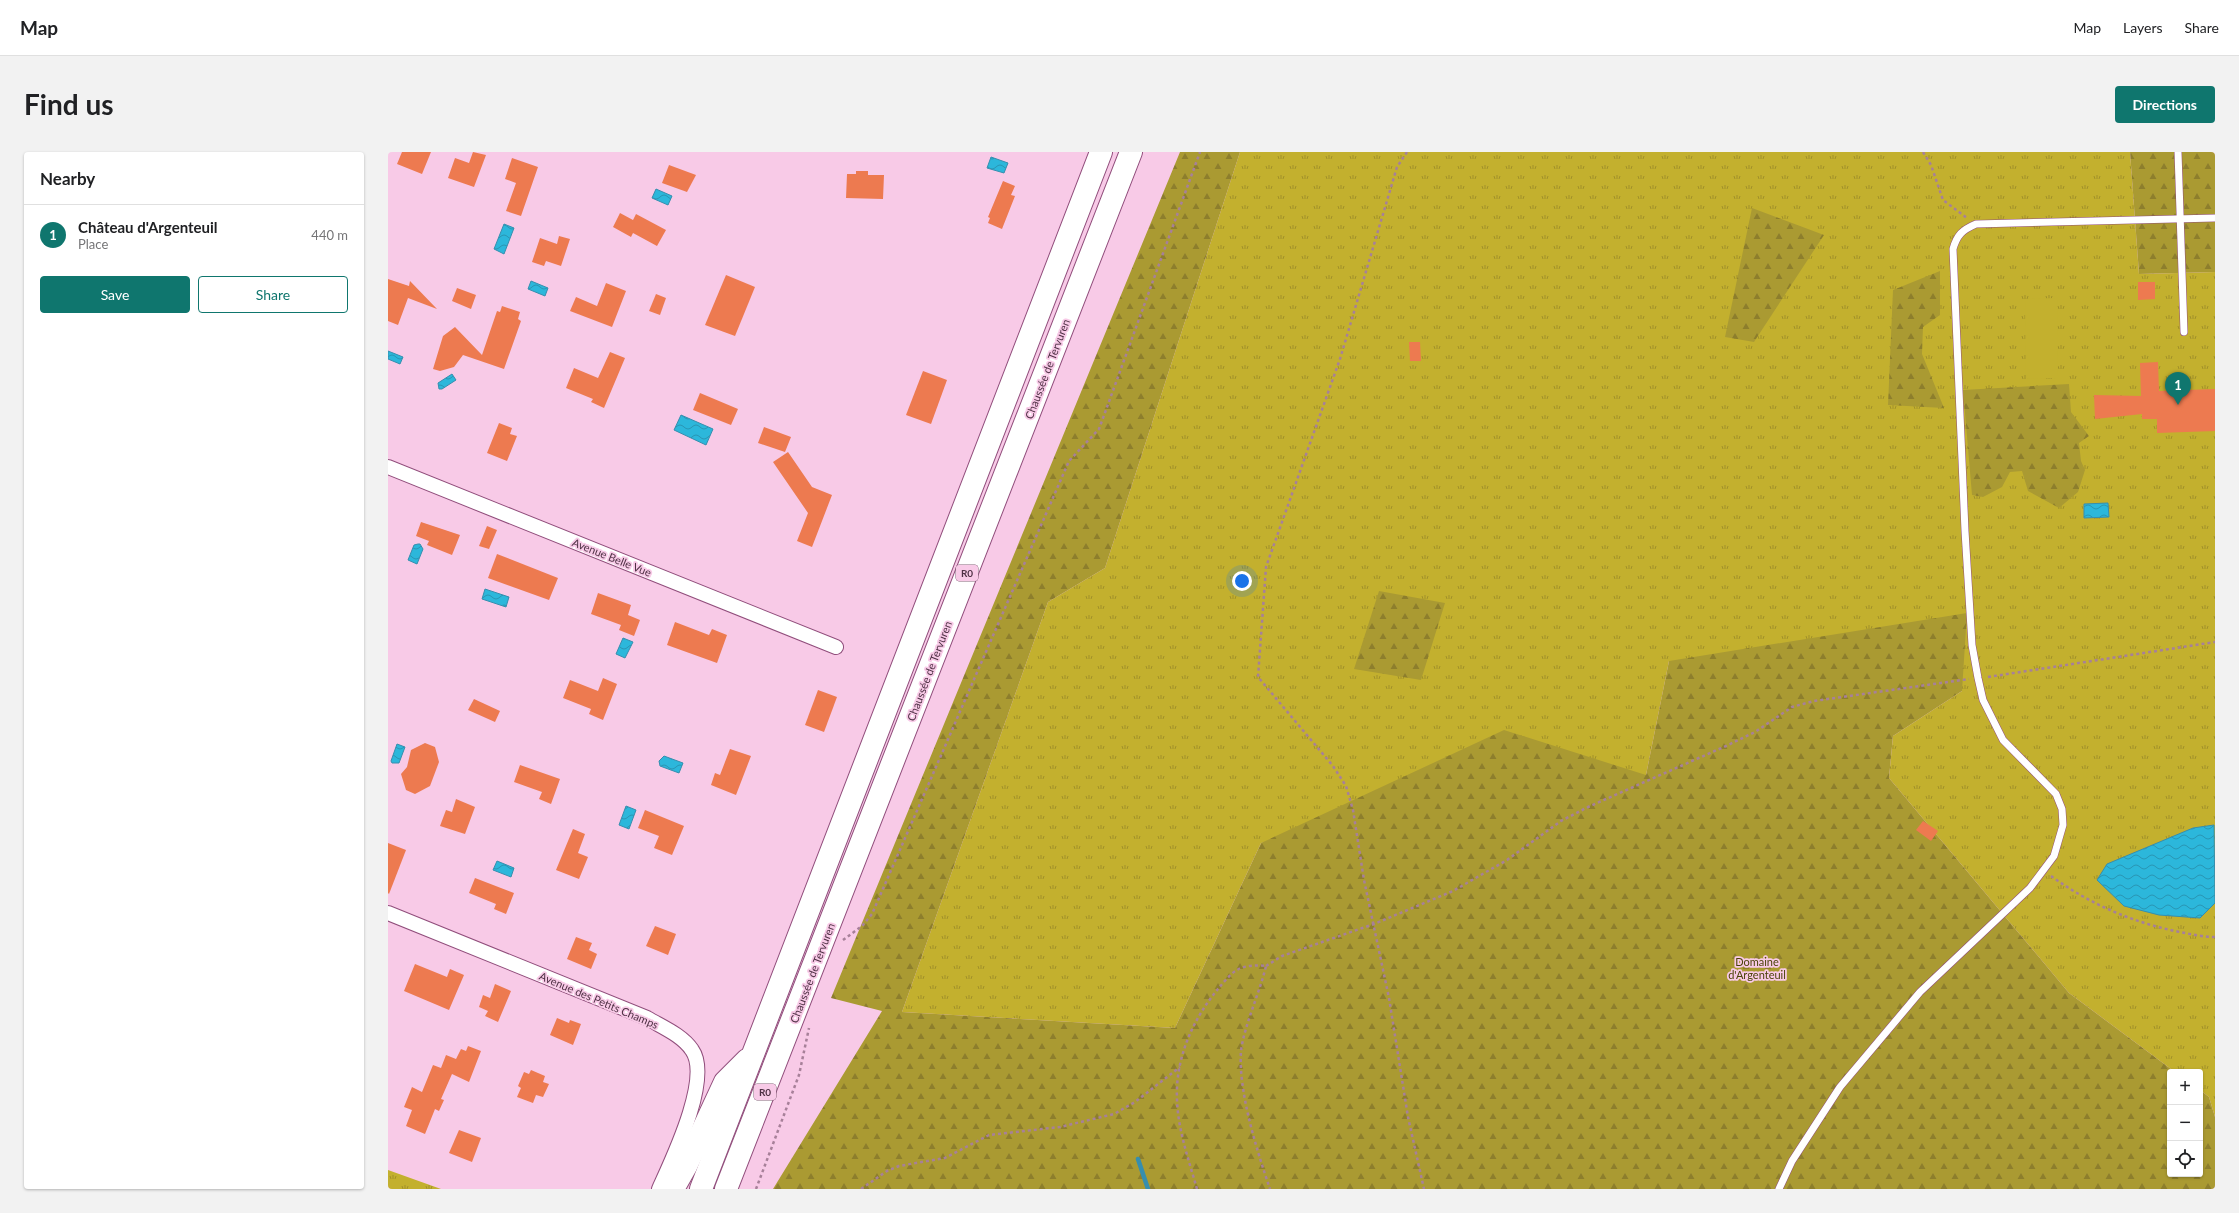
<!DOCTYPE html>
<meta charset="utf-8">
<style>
body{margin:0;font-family:Lato,sans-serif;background:#f2f2f2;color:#202124}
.controls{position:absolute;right:12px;bottom:12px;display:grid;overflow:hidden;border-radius:4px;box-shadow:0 1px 3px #0004}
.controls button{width:36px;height:36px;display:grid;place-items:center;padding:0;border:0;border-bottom:1px solid #e0e0e0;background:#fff;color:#202124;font:20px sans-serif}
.you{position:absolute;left:854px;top:429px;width:14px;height:14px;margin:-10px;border:3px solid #fff;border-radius:50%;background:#1a73e8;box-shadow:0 0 0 6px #1a73e833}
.badge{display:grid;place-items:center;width:26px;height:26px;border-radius:50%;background:#0f766e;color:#fff;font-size:13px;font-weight:700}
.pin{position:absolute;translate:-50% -33px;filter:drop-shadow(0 1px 2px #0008)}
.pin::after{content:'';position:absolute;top:21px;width:14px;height:12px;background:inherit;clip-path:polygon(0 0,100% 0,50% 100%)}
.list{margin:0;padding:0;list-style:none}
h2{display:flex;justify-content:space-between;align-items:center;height:52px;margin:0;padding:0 16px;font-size:17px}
h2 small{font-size:13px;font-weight:400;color:#757577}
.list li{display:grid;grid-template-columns:26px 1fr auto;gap:12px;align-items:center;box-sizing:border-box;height:60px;padding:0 16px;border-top:1px solid #e0e0e0}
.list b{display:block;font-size:15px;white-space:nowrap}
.list p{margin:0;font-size:13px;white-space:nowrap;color:#757577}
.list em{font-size:13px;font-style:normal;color:#757577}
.actions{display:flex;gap:8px;padding:12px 16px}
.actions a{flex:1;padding:9px 0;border:1px solid #0f766e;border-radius:4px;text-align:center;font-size:14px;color:#0f766e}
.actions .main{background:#0f766e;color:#fff}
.icon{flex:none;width:22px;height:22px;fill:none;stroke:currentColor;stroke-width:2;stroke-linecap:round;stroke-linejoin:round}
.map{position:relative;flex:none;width:1827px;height:1037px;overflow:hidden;border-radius:4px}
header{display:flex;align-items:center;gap:24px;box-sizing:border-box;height:56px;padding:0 20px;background:#fff;border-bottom:1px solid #e0e0e0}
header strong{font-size:19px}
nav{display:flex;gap:22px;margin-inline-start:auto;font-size:14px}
.intro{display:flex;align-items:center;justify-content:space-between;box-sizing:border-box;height:96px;padding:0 24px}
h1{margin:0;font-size:28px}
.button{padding:10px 18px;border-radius:4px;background:#0f766e;color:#fff;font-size:14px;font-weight:700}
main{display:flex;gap:24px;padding:0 24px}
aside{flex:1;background:#fff;border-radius:4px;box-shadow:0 1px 3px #0004}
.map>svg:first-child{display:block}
.grass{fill:url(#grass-tufts)}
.forest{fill:url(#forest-firs)}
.pitch{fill:#c3b02e}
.water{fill:url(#water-waves);stroke:#368eae}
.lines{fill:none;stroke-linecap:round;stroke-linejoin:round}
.stream{stroke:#368eae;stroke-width:4.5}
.building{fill:#ed7a50}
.service-casing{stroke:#914e7c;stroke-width:8}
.minor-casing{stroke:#914e7c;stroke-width:16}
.trunk-casing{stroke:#914e7c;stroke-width:24}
.path{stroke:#a78099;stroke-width:2.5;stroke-dasharray:3 3;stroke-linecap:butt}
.service{stroke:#fff;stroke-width:7}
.minor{stroke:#fff;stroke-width:14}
.trunk{stroke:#fff;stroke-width:22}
.labels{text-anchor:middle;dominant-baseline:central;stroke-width:3.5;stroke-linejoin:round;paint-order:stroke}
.shield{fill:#f8cae7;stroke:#815e75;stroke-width:1}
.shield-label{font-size:10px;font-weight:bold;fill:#4e3044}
.street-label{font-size:11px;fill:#4e3044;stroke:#f8cae7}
.park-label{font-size:11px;fill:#4b4309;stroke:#f8cae7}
</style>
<header>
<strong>Map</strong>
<nav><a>Map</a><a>Layers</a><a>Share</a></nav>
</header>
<div class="intro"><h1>Find us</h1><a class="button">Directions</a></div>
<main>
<aside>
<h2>Nearby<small></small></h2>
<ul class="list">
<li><span class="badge">1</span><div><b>Château d'Argenteuil</b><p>Place</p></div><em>440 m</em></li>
</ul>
<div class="actions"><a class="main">Save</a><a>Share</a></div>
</aside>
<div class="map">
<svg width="1827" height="1037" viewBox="0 0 1827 1037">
<defs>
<pattern id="grass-tufts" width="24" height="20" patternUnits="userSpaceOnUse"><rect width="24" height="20" fill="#c3b02e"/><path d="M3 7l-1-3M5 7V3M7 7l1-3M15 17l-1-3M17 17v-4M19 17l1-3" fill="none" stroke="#a19029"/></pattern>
<pattern id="forest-firs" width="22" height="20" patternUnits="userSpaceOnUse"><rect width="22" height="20" fill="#aa9a32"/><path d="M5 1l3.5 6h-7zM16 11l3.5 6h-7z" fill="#8d7e2c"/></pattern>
<pattern id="water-waves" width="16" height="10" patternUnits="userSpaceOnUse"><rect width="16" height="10" fill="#2cb7db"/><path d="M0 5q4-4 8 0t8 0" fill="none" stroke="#2895b3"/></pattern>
</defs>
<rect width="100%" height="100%" fill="#f8cae7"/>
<!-- grass -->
<g class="grass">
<path d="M852 0H1742L1751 122 1827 120V965L1821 945 1812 938V920H1787L1681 841 1501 626 1505 584 1574 539 1281 509 1258 623 873 691 787 876 514 860 660 450 717 416Z"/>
<path d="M0 1018 53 1037H0Z"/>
</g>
<!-- forest -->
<g class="forest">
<path d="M792 0H852L717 416 660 450 514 860 787 876 873 691 1116 578 1258 623 1281 509 1579 461 1574 539 1505 584 1501 626 1681 841 1787 920H1782V1022H1812V938L1821 945 1827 965V1037H385L494 859 443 846Z"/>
<path d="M1742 0H1827V120L1751 122Z"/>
<path d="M1364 56 1436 83 1366 190 1337 185Z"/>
<path d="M1552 119V163L1535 175 1534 202 1556 256 1500 253 1505 138Z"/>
<path d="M1681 232 1683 260 1701 284 1691 291 1693 309 1697 318 1690 340 1671 356 1640 339 1634 319 1622 320 1614 335 1595 345 1584 343 1575 238Z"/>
<path d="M991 439 1057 451 1033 528 966 517Z"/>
</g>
<!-- pitch -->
<path class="pitch" d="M1669 146 1670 226 1638 227 1637 147Z"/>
<!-- water -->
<g class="water">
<path d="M603 5 620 11 616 21 599 16Z"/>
<path d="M268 37 284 44 280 53 264 46Z"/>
<path d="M116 72 126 76 116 102 106 97Z"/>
<path d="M143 129 160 136 157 144 140 137Z"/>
<path d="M0 199 15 205 12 212 0 207Z"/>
<path d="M64 222 68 228 54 237H51L50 231Z"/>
<path d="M293 263 325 277 318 293 286 278Z"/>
<path d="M1720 351 1721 365 1696 366V352Z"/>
<path d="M30 392H32L35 397 29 412 20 408 26 393Z"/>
<path d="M97 437 121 445 118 455 94 447Z"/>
<path d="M235 486 245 490 237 506 228 502Z"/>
<path d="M9 592 17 595 11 611H4L3 609Z"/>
<path d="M276 604 295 611 291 621 272 614 271 609Z"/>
<path d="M238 654 248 658 241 677 231 673Z"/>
<path d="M1826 673 1827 751 1812 766 1771 763 1736 754 1709 728 1719 712 1805 676Z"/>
<path d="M109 709 126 716 123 725 105 718Z"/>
</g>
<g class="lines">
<!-- stream -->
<path class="stream" d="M750 1007 760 1037"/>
</g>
<!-- building -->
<g class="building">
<path d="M14 0H43L34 22 9 12Z"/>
<path d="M85 0 98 3 86 35 60 26 67 6 81 11Z"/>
<path d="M124 6 150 15 133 64 118 59 128 31 117 27Z"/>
<path d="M281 13 308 23 299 40 274 31Z"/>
<path d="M468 19H480V23H496L495 47 458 46 459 22H468Z"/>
<path d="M615 29 627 34 623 43 627 44 614 77 600 71 602 66 600 65Z"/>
<path d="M232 61 245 68 248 62 278 78 269 94 245 81 243 85 225 75Z"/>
<path d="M171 84 182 87 173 114 158 109 156 114 144 110 152 86 169 92Z"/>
<path d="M338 123 367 135 347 184 317 173Z"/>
<path d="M0 127 21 134 22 129 49 157 20 146 10 173 0 169Z"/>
<path d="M1750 130H1767V147L1750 148Z"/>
<path d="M218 131 238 139 224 175 182 159 188 145 209 154Z"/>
<path d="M69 136 88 143 83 157 64 149Z"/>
<path d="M268 142 278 146 272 163 261 159Z"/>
<path d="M114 154 132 160 130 167 133 169 116 217 75 203 66 215 52 219 45 217 55 184 67 175 94 203 109 159 112 160Z"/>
<path d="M1021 190H1032L1033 209H1022Z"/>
<path d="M222 200 237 206 216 256 203 250 205 247 178 236 186 216 210 226Z"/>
<path d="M1770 210 1771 239 1827 237V279L1769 281V267H1754V262L1707 267 1706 243 1753 244 1752 211Z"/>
<path d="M535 219 559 228 543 272 518 263Z"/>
<path d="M312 241 350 257 343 273 305 258Z"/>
<path d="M111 271 124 276 122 282 129 284 119 309 99 301Z"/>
<path d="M376 275 403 285 397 300 370 291Z"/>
<path d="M400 300 424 335 444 343 424 395 409 389 420 361 385 310Z"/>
<path d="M33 370 72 383 64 403 39 393 41 389 28 384Z"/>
<path d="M99 374 109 378 101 397 91 394Z"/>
<path d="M109 402 170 426 161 448 100 426Z"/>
<path d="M210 441 243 453 240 463 252 468 246 484 231 478 233 473 203 462Z"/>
<path d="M287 470 321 483 324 477 339 483 329 511 279 493Z"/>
<path d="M215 526 229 532 215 568 201 562 203 557 175 546 182 528 210 539Z"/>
<path d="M430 538 449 545 436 580 417 573Z"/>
<path d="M86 547 112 559 107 570 80 558Z"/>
<path d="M37 591 47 595 51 610 42 634 27 642 18 638 13 622 19 615 23 598Z"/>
<path d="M342 597 363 604 348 643 323 633 327 621 332 623Z"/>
<path d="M132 613 172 627 163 652 151 647 154 640 126 630Z"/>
<path d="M68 647 87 655 77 682 52 674 58 658 64 660Z"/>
<path d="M257 658 296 674 284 703 266 696 271 684 250 676Z"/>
<path d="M1535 669 1550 679 1543 689 1528 678Z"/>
<path d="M185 677 197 682 190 701 200 705 191 727 168 718Z"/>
<path d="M0 691 18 698 1 742 0 741Z"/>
<path d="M87 726 126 741 118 762 106 757 108 752 81 741Z"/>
<path d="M267 774 288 782 280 803 258 794Z"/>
<path d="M188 785 204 791 201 798 209 802 203 817 179 807Z"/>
<path d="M27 812 59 825 62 817 76 823 61 858 16 839Z"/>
<path d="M107 832 123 839 110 870 97 864 100 859 91 855 95 843 102 846Z"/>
<path d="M169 866 181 871 182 868 193 872 185 893 162 883Z"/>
<path d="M80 894 93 899 81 930 64 922 53 947 56 948 51 959 47 957 37 982 18 974 24 958 16 955 24 935 34 940 45 913 53 916 58 903 68 907 73 897 78 899Z"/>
<path d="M143 918 157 924 155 930 161 932 155 945 148 943 145 951 129 945 133 936 130 934 136 920 141 922Z"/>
<path d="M71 978 93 986 84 1010 61 1001Z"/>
</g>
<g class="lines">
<defs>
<g id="service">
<path d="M1790 0 1796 180"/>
<path d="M1391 1037 1404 1009 1452 935 1532 840 1642 736 1666 704 1675 673 1674 657 1668 642 1615 588 1595 548 1590 526 1584 493 1577 379 1565 97C1569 83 1574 78 1588 72L1827 66"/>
</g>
<g id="minor">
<path d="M0 315 448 495"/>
<path d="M0 761 259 866C274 875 294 883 304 898 324 926 284 1008 271 1037"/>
</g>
<g id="trunk">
<path d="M285 1037 298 1014 337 930 359 908"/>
<path d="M313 1037 713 0"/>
<path d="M338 1037 743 0"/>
</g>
</defs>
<!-- service casing -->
<use href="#service" class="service-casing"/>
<!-- minor casing -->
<use href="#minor" class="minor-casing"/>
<!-- trunk casing -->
<use href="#trunk" class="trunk-casing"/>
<!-- path -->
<g class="path">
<path d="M1019 0 1009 15 952 207 878 415 870 525 945 614 958 634 965 658 976 728 1001 846 1020 965 1036 1037"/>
<path d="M1535 0 1543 13 1555 48 1579 66"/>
<path d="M1600 525 1827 490"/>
<path d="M1663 724C1703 753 1748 772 1797 781 1807 783 1817 785 1827 785"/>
<path d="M455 788 474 774 484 762 681 309 711 277 812 0"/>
<path d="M878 814 894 804 986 772 1065 739 1119 708 1173 669 1200 655 1338 594 1367 580 1404 555 1426 549 1581 527"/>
<path d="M368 1037 411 923 421 876"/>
<path d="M473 1037 499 1019 511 1014 557 1006 601 983 672 975 726 962 747 950 792 915"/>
<path d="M809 1037C801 1009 790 978 789 948 787 908 804 868 830 837 835 831 842 822 849 818 857 813 870 813 878 814 872 840 856 874 853 899 850 939 869 999 882 1037"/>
</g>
<!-- service -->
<use href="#service" class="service"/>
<!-- minor -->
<use href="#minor" class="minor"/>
<!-- trunk -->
<use href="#trunk" class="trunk"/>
</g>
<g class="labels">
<!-- shield labels -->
<g class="shield">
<rect x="568" y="413" width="22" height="16" rx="3"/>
<rect x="366" y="932" width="22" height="16" rx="3"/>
</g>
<g class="shield-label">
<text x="579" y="421">R0</text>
<text x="377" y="940">R0</text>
</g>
<!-- street labels -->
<g class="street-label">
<text transform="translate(659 217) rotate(-69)">Chaussée de Tervuren</text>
<text transform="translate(224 405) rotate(22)">Avenue Belle Vue</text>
<text transform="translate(541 519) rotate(-69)">Chaussée de Tervuren</text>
<text transform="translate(424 821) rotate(-69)">Chaussée de Tervuren</text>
<text transform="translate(211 848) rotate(23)">Avenue des Petits Champs</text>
</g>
<!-- park labels -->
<g class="park-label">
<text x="1369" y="809">Domaine<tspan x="1369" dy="13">d'Argenteuil</tspan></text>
</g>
</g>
</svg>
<div class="controls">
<button>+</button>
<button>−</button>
<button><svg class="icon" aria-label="locate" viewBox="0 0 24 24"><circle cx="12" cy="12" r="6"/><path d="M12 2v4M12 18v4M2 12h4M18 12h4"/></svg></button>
</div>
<div class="you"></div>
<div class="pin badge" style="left:1790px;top:253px">1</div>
</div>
</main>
